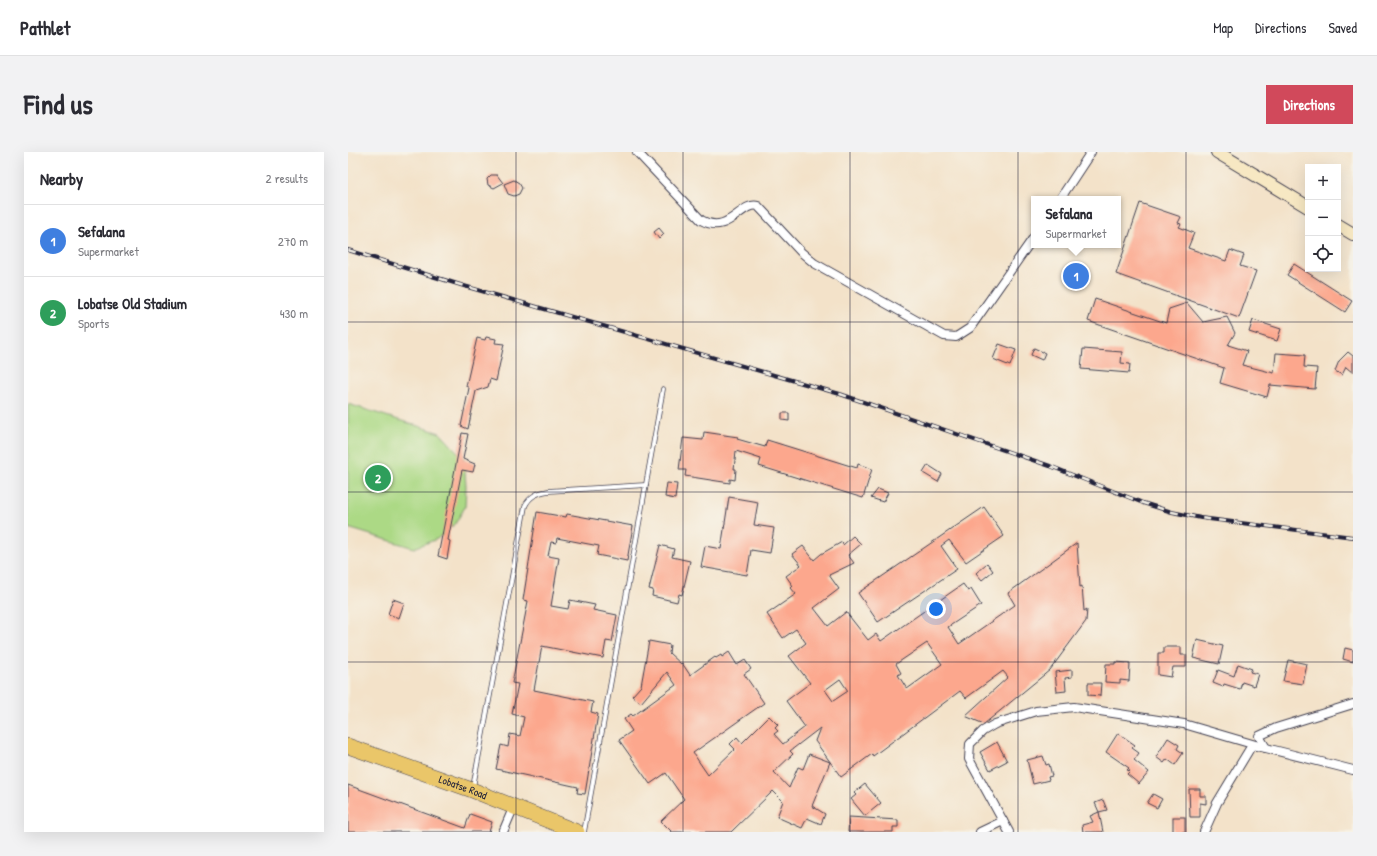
<!DOCTYPE html>
<meta charset="utf-8">
<style>
body{margin:0;font-family:"Patrick Hand",sans-serif;background:#f2f2f3;color:#2b2b33}
.controls{position:absolute;right:12px;top:12px;display:grid;overflow:hidden;border-radius:0px;box-shadow:0 4px 16px #0002}
.controls button{width:36px;height:36px;display:grid;place-items:center;padding:0;border:0;border-bottom:1px solid #e1e1e2;background:#fff;color:#2b2b33;font:20px sans-serif}
.you{position:absolute;left:588px;top:457px;width:14px;height:14px;margin:-10px;border:3px solid #fff;border-radius:50%;background:#1a73e8;box-shadow:0 0 0 6px #1a73e833}
.badge{display:grid;place-items:center;width:26px;height:26px;border-radius:50%;background:#d1495b;color:#fff;font-size:13px;font-weight:700}
.pin{position:absolute;translate:-50% -50%;border:2px solid #fff;box-shadow:0 1px 4px #0006}
.popup{position:absolute;left:683px;top:44px;width:90px;height:52px;box-sizing:border-box;display:grid;place-content:center;border-radius:0px;background:#fff;filter:drop-shadow(0 1px 3px #0005);font-size:13px;white-space:nowrap;color:#7c7c81}
.popup b{font-size:15px;color:#2b2b33}
.popup::after{content:'';position:absolute;left:50%;top:100%;margin-left:-8px;border:8px solid transparent;border-top-color:#fff}
.list{margin:0;padding:0;list-style:none}
h2{display:flex;justify-content:space-between;align-items:center;height:52px;margin:0;padding:0 16px;font-size:17px}
h2 small{font-size:13px;font-weight:400;color:#7c7c81}
.list li{display:grid;grid-template-columns:26px 1fr auto;gap:12px;align-items:center;box-sizing:border-box;height:72px;padding:0 16px;border-top:1px solid #e1e1e2}
.list b{display:block;font-size:15px;white-space:nowrap}
.list p{margin:0;font-size:13px;white-space:nowrap;color:#7c7c81}
.list em{font-size:13px;font-style:normal;color:#7c7c81}
.icon{flex:none;width:22px;height:22px;fill:none;stroke:currentColor;stroke-width:2;stroke-linecap:round;stroke-linejoin:round}
.map{position:relative;flex:none;width:1005px;height:680px;overflow:hidden;border-radius:0px}
header{display:flex;align-items:center;gap:24px;box-sizing:border-box;height:56px;padding:0 20px;background:#fff;border-bottom:1px solid #e1e1e2}
header strong{font-size:19px}
nav{display:flex;gap:22px;margin-inline-start:auto;font-size:14px}
.intro{display:flex;align-items:center;justify-content:space-between;box-sizing:border-box;height:96px;padding:0 24px}
h1{margin:0;font-size:28px}
.button{padding:10px 18px;border-radius:0px;background:#d1495b;color:#fff;font-size:14px;font-weight:700}
main{display:flex;gap:24px;padding:0 24px}
aside{flex:1;background:#fff;border-radius:0px;box-shadow:0 4px 16px #0002}
.map>svg:first-child{display:block}
.green{fill:#acd985;stroke:#677e60}
.building{fill:#fca78d;fill-rule:evenodd}
.lines{fill:none;stroke-linecap:round;stroke-linejoin:round}
.lane-casing{stroke:#413f50;stroke-width:5.5}
.street-casing{stroke:#413f50;stroke-width:10}
.secondary-casing{stroke:#413f50;stroke-width:14}
.highway-casing{stroke:#413f50;stroke-width:16}
.lane{stroke:#fff;stroke-width:4}
.street{stroke:#fff;stroke-width:8}
.secondary{stroke:#f7e8c3;stroke-width:12}
.highway{stroke:#eac669;stroke-width:15}
.rail-casing{stroke:#22223b;stroke-width:4}
.rail{stroke:#f7f3e8;stroke-width:2.5;stroke-dasharray:8;stroke-linecap:butt}
.grid{fill:none;stroke:#22223b;stroke-width:1;stroke-opacity:0.55}
.labels{text-anchor:middle;dominant-baseline:central;stroke-width:3.5;stroke-linejoin:round;paint-order:stroke}
.street-label{font-size:11px;fill:#22223b;stroke:#f7f3e8}
</style>
<header>
<strong>Pathlet</strong>
<nav><a>Map</a><a>Directions</a><a>Saved</a></nav>
</header>
<div class="intro"><h1>Find us</h1><a class="button">Directions</a></div>
<main>
<aside>
<h2>Nearby<small>2 results</small></h2>
<ul class="list">
<li><span class="badge" style="background:#3f7fe0">1</span><div><b>Sefalana</b><p>Supermarket</p></div><em>270 m</em></li>
<li><span class="badge" style="background:#2e9e5b">2</span><div><b>Lobatse Old Stadium</b><p>Sports</p></div><em>430 m</em></li>
</ul>
</aside>
<div class="map">
<svg width="1005" height="680" viewBox="0 0 1005 680">
<rect width="100%" height="100%" fill="#f7f3e8"/>
<filter id="ink" filterUnits="userSpaceOnUse"><feTurbulence type="fractalNoise" baseFrequency=".025" numOctaves="2"/><feDisplacementMap in="SourceGraphic" scale="8" xChannelSelector="R" yChannelSelector="G"/><feConvolveMatrix kernelMatrix="1 2 1 2 8 2 1 2 1" color-interpolation-filters="sRGB"/></filter>
<filter id="wash" filterUnits="userSpaceOnUse"><feTurbulence type="fractalNoise" baseFrequency=".012" numOctaves="4" result="noise"/><feDisplacementMap in="SourceGraphic" scale="16" xChannelSelector="R" yChannelSelector="G"/><feGaussianBlur stdDeviation="0.9" result="paint"/><feColorMatrix in="noise" values="0 0 0 0 0 0 0 0 0 0 0 0 0 0 0 0 0 1.4 0 .05"/><feComposite in="paint" operator="in"/></filter>
<g filter="url(#wash)">
<rect width="100%" height="100%" fill="#f3e2c9"/>
<!-- green -->
<path class="green" d="M0 252 92 281 116 307 118 334 117 355 107 372 89 387 66 396 0 376Z"/>
<g id="blocks">
<!-- building -->
<g class="building">
<path d="M143 23H149L155 31 146 36 140 33 139 27Z"/>
<path d="M166 28 171 31 174 36 171 42 166 44 160 42 156 32Z"/>
<path d="M792 51 833 65 830 71 833 72 831 75 846 81 840 96 878 109 882 98 896 103 892 114 908 119 891 166 768 122Z"/>
<path d="M311 76 316 82 311 87 306 80Z"/>
<path d="M946 112 1004 149 997 160 939 123Z"/>
<path d="M747 147 818 171 821 157 839 151 855 170 879 165 887 181 880 193 899 199 894 213 926 221 928 201 957 203 956 215 969 216 967 237 922 233 919 245 872 231 876 216 740 169Z"/>
<path d="M905 168 933 177 929 189 901 180Z"/>
<path d="M138 185 148 187 147 191 156 192 148 229 142 227 140 235 128 239 120 277 113 274 121 236 118 234 129 186 137 188Z"/>
<path d="M651 192 668 198 662 214 645 207Z"/>
<path d="M686 196 697 201 694 208 683 203Z"/>
<path d="M735 197 774 200 773 211 782 212 781 221 733 217Z"/>
<path d="M1000 200 1005 204V221L998 215 994 223 987 219 991 209Z"/>
<path d="M434 261H441V269L434 268Z"/>
<path d="M356 280 390 285 389 287 417 295 419 288 509 316 510 312 524 317 515 346 411 314 413 307 388 299 386 317H388L387 328 382 327V331L337 324 338 318H331L335 286 355 288Z"/>
<path d="M114 281 120 282 115 307 127 312 125 320 114 318 100 388 102 389 99 407 90 404Z"/>
<path d="M580 313 594 322 590 330 575 321Z"/>
<path d="M319 331 329 332 327 347 317 345Z"/>
<path d="M530 337 540 341 535 350 523 346Z"/>
<path d="M381 345 410 350 406 373 426 376 422 401 403 398 399 423 353 415 357 394 373 397Z"/>
<path d="M636 355 656 384 618 410 601 388 593 394 609 417 530 470 510 441Z"/>
<path d="M189 360 218 365 219 362 285 374 279 409 249 403 251 394 209 386 208 391 203 390 200 404 211 406 203 454 220 457 222 448 247 453 245 458 269 463 264 490 258 489 255 506 194 494 186 538 245 550 243 560 250 562 237 642 229 641 230 635 148 617 153 593 160 595 162 582 172 584 176 565 164 562 170 532 164 531 180 449 175 448Z"/>
<path d="M505 384 513 392 500 403 506 411 481 423 491 437 466 456 480 474 498 460 520 488 528 482 533 489 615 432 620 439 623 437 633 453 600 475 611 492 667 453 660 441 729 391 732 435 734 434 736 459 739 457 738 469 702 518 636 572 617 564 660 525 655 519 618 546 612 539 525 604 524 602 493 625 467 589 472 576 442 599 445 602 426 620 441 636 450 615 455 617 461 602 482 610 464 654 477 662 473 672 459 666 454 676 429 665 435 649 425 639 383 680H324L313 669 336 647 318 621 302 632 271 588 284 579 276 567 283 562 285 564 328 533 319 520 293 551 284 544 293 534 301 489 322 493 321 501 333 512 334 511 342 523 367 505 368 506 373 503 374 505 381 500 389 513 397 508 403 517 396 522 416 551 345 601 360 623 387 597 382 592 389 585 394 591 421 564 430 573 427 576 430 579 426 582 435 592 457 575 438 549 462 531 441 504 458 491 448 477 435 486 419 462 448 442 443 436 445 434 438 424 453 413 444 402 455 394 466 408 473 402 494 390 495 393ZM579 491 594 512 559 537 550 523 553 521 548 512ZM492 527 500 539 485 549 477 538Z"/>
<path d="M312 393 326 397 324 405 342 409 334 443 331 442 329 450 304 444 305 438 301 437Z"/>
<path d="M639 411 645 419 634 428 628 421Z"/>
<path d="M45 447 56 451 51 466 40 462Z"/>
<path d="M849 488 875 494 871 512 845 506Z"/>
<path d="M816 495H833V503H838V515H825L823 525 810 523V501H816Z"/>
<path d="M997 496 1005 498V510L995 507Z"/>
<path d="M940 508 959 512 955 532 935 529Z"/>
<path d="M767 510 782 511 781 529 772 528V531L757 530 758 512H767Z"/>
<path d="M890 512 904 517 902 520 910 522 906 534 894 530 892 537 876 532 875 535 865 531 870 518 886 524Z"/>
<path d="M724 518V525L717 526 718 539 709 540 707 520Z"/>
<path d="M740 531H753L752 544 740 543Z"/>
<path d="M770 581 787 593 784 596 791 601 786 608 801 620 791 632 779 622 782 619 779 618 781 616 758 600Z"/>
<path d="M820 586 831 593 829 597 835 601 827 613 819 607 816 611 808 605Z"/>
<path d="M649 590 659 609 642 618 632 600Z"/>
<path d="M695 604 698 613 701 612 704 624 700 625 701 628 685 632 679 608Z"/>
<path d="M517 632 533 651 517 664 503 647 508 643 506 641Z"/>
<path d="M0 633 117 676 122 662 144 670 141 680H0Z"/>
<path d="M841 637H852V644H858V652L852 651V665H842Z"/>
<path d="M805 642 814 647 809 656 799 651Z"/>
<path d="M755 648 759 658 751 660 755 680H735L734 673 745 670 742 664 751 660 747 651Z"/>
<path d="M501 665 550 668V675H545V680H500Z"/>
<rect x="825" y="665" width="12" height="15"/>
</g>
</g>
</g>
<g filter="url(#ink)">
<use href="#blocks" fill-opacity="0" stroke="#413f50" stroke-width="1"/>
<g class="lines">
<defs>
<g id="lane">
<path d="M125 635 177 354C182 344 189 341 200 339L298 333"/>
<path d="M236 680 315 237"/>
</g>
<g id="street">
<path d="M289 0 353 68C381 84 393 49 410 54L453 100 466 111 596 184 608 185 622 176 686 85"/>
<path d="M712 47 743 0"/>
<path d="M155 680 166 654"/>
<path d="M632 680 655 669"/>
<path d="M661 680 621 607 622 592 635 579 647 572 688 559 726 555 836 572 918 596 1005 618"/>
<path d="M856 680 869 651 904 593 918 596 911 584 928 576 1005 552"/>
</g>
<g id="secondary">
<path d="M869 0 960 55"/>
<path d="M990 73 1005 82"/>
</g>
<g id="highway">
<path id="s1" d="M0 594 124 638 229 680"/>
</g>
</defs>
<!-- lane casing -->
<use href="#lane" class="lane-casing"/>
<!-- street casing -->
<use href="#street" class="street-casing"/>
<!-- secondary casing -->
<use href="#secondary" class="secondary-casing"/>
<!-- highway casing -->
<use href="#highway" class="highway-casing"/>
<!-- lane -->
<use href="#lane" class="lane"/>
<!-- street -->
<use href="#street" class="street"/>
<!-- secondary -->
<use href="#secondary" class="secondary"/>
<!-- highway -->
<use href="#highway" class="highway"/>
<defs>
<path id="rail" d="M0 98 116 134 492 242 702 314 795 351 824 360 853 366 1005 385"/>
</defs>
<!-- rail casing -->
<use href="#rail" class="rail-casing"/>
<!-- rail -->
<use href="#rail" class="rail"/>
</g>
</g>
<!-- grid -->
<path class="grid" d="M168 0V680M335 0V680M502 0V680M670 0V680M838 0V680M0 170H1005M0 340H1005M0 510H1005"/>
<g class="labels">
<!-- street labels -->
<g class="street-label">
<text stroke="none"><textPath href="#s1" startOffset="122">Lobatse Road</textPath></text>
</g>
</g>
</svg>
<div class="controls">
<button>+</button>
<button>−</button>
<button><svg class="icon" aria-label="locate" viewBox="0 0 24 24"><circle cx="12" cy="12" r="6"/><path d="M12 2v4M12 18v4M2 12h4M18 12h4"/></svg></button>
</div>
<div class="you"></div>
<div class="pin badge" style="left:728px;top:124px;background:#3f7fe0">1</div>
<div class="popup"><b>Sefalana</b>Supermarket</div>
<div class="pin badge" style="left:30px;top:326px;background:#2e9e5b">2</div>
</div>
</main>
